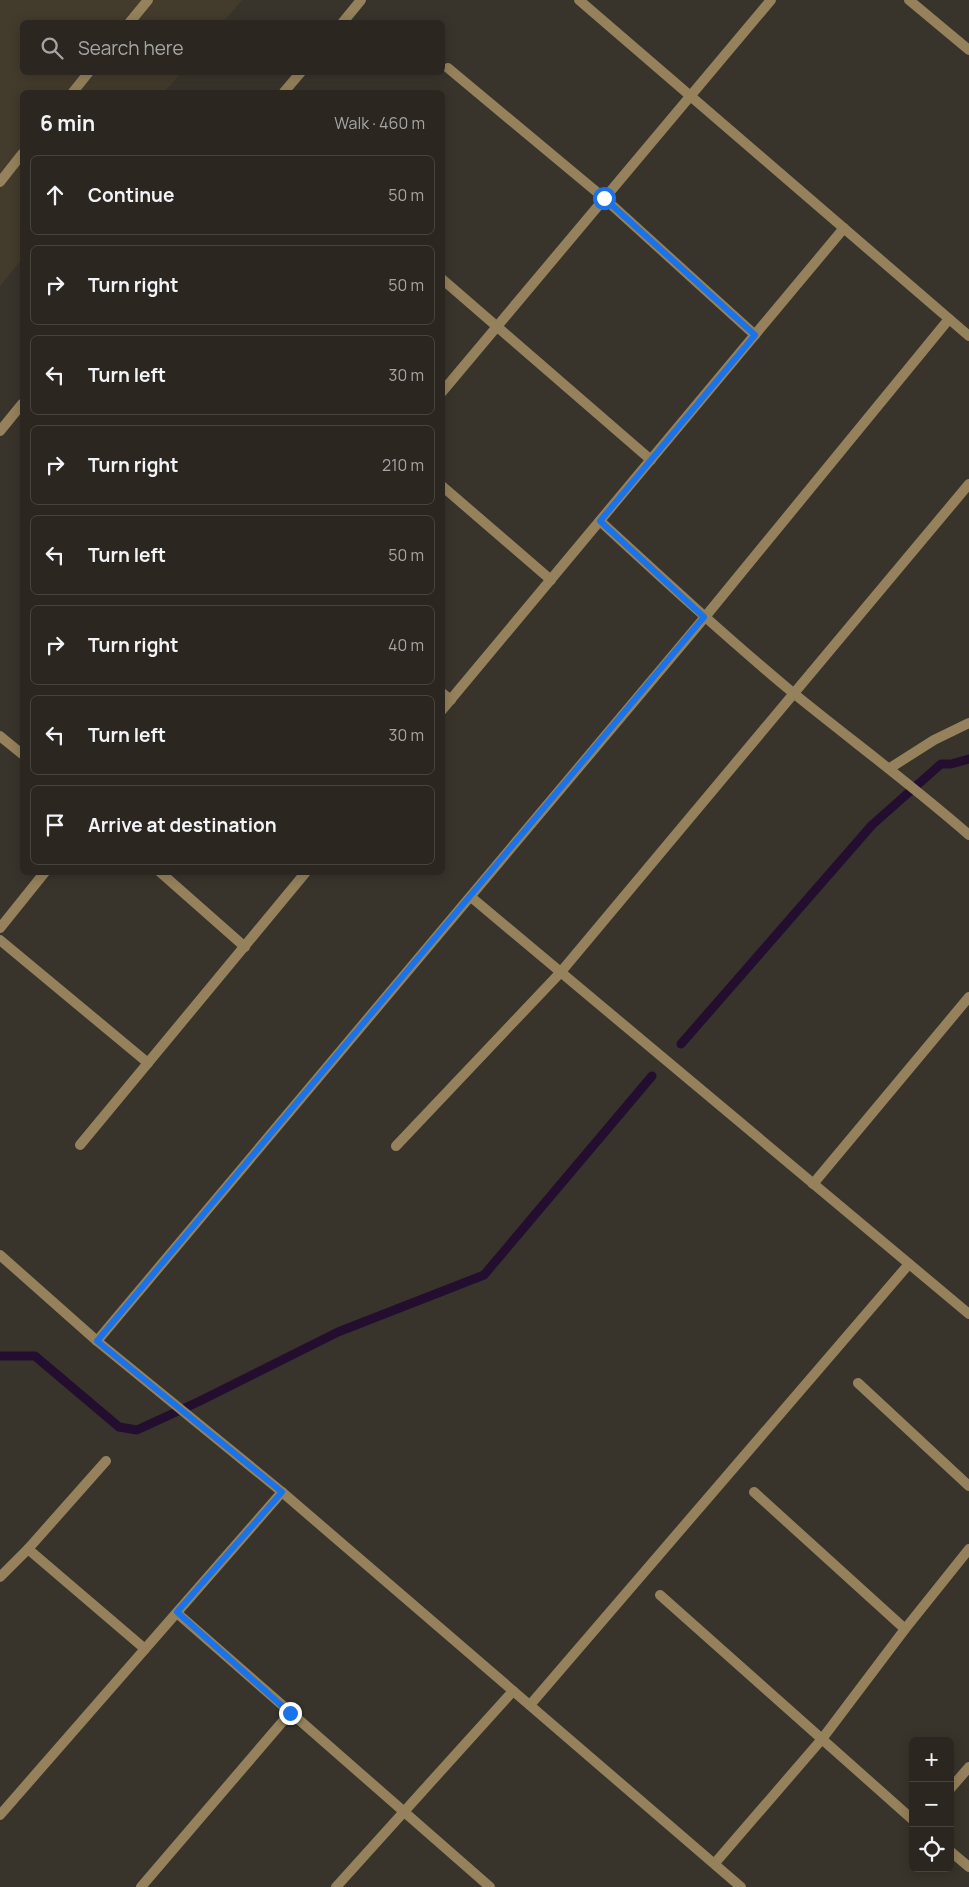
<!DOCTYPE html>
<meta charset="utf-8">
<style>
body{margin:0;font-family:Manrope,sans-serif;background:#37332d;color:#f1f3f6}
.controls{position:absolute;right:15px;bottom:15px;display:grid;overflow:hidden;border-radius:8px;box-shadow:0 2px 12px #0003}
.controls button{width:45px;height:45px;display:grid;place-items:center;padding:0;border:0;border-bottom:1px solid #47443e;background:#2b2720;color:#f1f3f6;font:25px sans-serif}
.stop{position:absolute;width:15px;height:15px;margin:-11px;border:4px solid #1a73e8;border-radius:50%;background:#fff}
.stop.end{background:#1a73e8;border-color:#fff;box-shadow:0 1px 5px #0008}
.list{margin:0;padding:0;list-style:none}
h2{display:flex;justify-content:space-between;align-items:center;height:65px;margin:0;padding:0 20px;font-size:21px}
h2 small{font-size:16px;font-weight:400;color:#a6a5a5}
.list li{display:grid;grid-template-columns:32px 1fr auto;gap:15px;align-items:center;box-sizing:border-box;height:80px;margin:0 10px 10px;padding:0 10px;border:1px solid #47443e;border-radius:8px}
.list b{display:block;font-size:19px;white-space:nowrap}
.list em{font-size:16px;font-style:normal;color:#a6a5a5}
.icon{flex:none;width:28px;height:28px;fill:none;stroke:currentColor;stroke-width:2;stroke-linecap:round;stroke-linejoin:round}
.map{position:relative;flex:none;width:969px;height:1887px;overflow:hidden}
.search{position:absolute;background:#2b2720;box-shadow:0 2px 12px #0003;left:20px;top:20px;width:425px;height:55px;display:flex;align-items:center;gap:12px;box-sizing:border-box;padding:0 18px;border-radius:8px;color:#a6a5a5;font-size:19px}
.panel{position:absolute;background:#2b2720;box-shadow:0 2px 12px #0003;left:20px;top:90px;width:425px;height:785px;border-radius:8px}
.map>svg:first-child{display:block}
.built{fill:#433b2c}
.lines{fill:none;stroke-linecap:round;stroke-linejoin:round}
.stream{stroke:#240e30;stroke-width:9}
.lane{stroke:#95825c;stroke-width:10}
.street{stroke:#95825c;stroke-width:10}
.route{stroke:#1a73e8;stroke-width:6}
</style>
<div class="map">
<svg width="969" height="1887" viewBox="0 0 969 1887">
<rect width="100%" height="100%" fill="#39342b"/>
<!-- built -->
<path class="built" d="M0 0H242L223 22H22V72L181 73 164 92H22V259L0 286Z"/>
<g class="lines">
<!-- stream -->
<g class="stream">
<path d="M681 1044 872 825 941 764H951L969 759"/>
<path d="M0 1356H35L119 1427 137 1430 200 1401 338 1332 484 1275 652 1076"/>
</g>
<!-- lane -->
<g class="lane">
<path d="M130 22 148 0"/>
<path d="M73 92 89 72"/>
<path d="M0 182 22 154"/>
<path d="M396 1146 560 973"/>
</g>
<!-- street -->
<g class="street">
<path d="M579 0 969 336"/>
<path d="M909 0 969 50"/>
<path d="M343 22 361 0"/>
<path d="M448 68 604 198 755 335"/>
<path d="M284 92 301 72"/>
<path d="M442 279 651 460"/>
<path d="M442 392 771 0"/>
<path d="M0 431 22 404"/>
<path d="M442 486 551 580"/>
<path d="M600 521C663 579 726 637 792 692 851 740 912 785 969 835"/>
<path d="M442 693 451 700"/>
<path d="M442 710 844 228"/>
<path d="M0 736 22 754"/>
<path d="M890 768 934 740 969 723"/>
<path d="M160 872 245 947"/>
<path d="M471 897 969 1314"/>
<path d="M0 928 45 872"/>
<path d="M0 940 148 1063"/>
<path d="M560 973 969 484"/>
<path d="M80 1145 306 872"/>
<path d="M813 1184 969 997"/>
<path d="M0 1255 97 1341 282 1492 741 1887"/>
<path d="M97 1341 705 617 949 319"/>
<path d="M858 1383 969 1486"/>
<path d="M754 1492 905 1629"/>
<path d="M28 1549 145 1649"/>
<path d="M0 1577 28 1549 106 1461"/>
<path d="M660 1595 913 1820"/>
<path d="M177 1613 490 1887"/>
<path d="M530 1705 909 1264"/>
<path d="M950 1789 969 1767"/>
<path d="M0 1815 282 1492"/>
<path d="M950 1851 969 1867"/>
<path d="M715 1863 822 1739 905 1629 969 1549"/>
<path d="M141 1887 290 1713"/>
<path d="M336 1887 513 1691"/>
</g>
</g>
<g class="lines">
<!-- route -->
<path class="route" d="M290 1713 177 1612 282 1492 97 1341 704 617 600 521 755 335 604 198"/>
</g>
</svg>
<div class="controls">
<button>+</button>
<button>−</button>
<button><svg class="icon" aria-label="locate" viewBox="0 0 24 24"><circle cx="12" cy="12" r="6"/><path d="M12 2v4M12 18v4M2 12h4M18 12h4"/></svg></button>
</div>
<div class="stop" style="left:604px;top:198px"></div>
<div class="stop end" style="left:290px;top:1713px"></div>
<div class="search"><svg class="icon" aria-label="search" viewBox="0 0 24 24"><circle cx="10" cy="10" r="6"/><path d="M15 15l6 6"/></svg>Search here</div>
<section class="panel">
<h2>6 min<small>Walk · 460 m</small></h2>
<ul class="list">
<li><svg class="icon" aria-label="ahead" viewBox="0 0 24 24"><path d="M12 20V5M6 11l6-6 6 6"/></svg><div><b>Continue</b></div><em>50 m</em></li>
<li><svg class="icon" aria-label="right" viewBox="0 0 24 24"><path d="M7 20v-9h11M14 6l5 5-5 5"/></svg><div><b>Turn right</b></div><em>50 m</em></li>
<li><svg class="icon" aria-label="left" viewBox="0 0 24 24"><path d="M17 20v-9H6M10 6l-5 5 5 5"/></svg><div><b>Turn left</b></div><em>30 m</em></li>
<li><svg class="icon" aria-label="right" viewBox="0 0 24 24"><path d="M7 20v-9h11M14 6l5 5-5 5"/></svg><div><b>Turn right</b></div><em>210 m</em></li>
<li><svg class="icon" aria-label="left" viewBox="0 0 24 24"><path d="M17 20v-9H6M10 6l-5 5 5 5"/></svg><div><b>Turn left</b></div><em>50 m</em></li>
<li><svg class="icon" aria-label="right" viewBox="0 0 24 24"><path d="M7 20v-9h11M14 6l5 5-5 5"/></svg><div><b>Turn right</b></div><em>40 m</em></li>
<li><svg class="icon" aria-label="left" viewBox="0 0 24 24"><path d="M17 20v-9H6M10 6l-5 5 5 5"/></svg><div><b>Turn left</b></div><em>30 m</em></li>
<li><svg class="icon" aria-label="arrive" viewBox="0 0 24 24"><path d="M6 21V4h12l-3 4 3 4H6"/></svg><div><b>Arrive at destination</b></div></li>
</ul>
</section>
</div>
